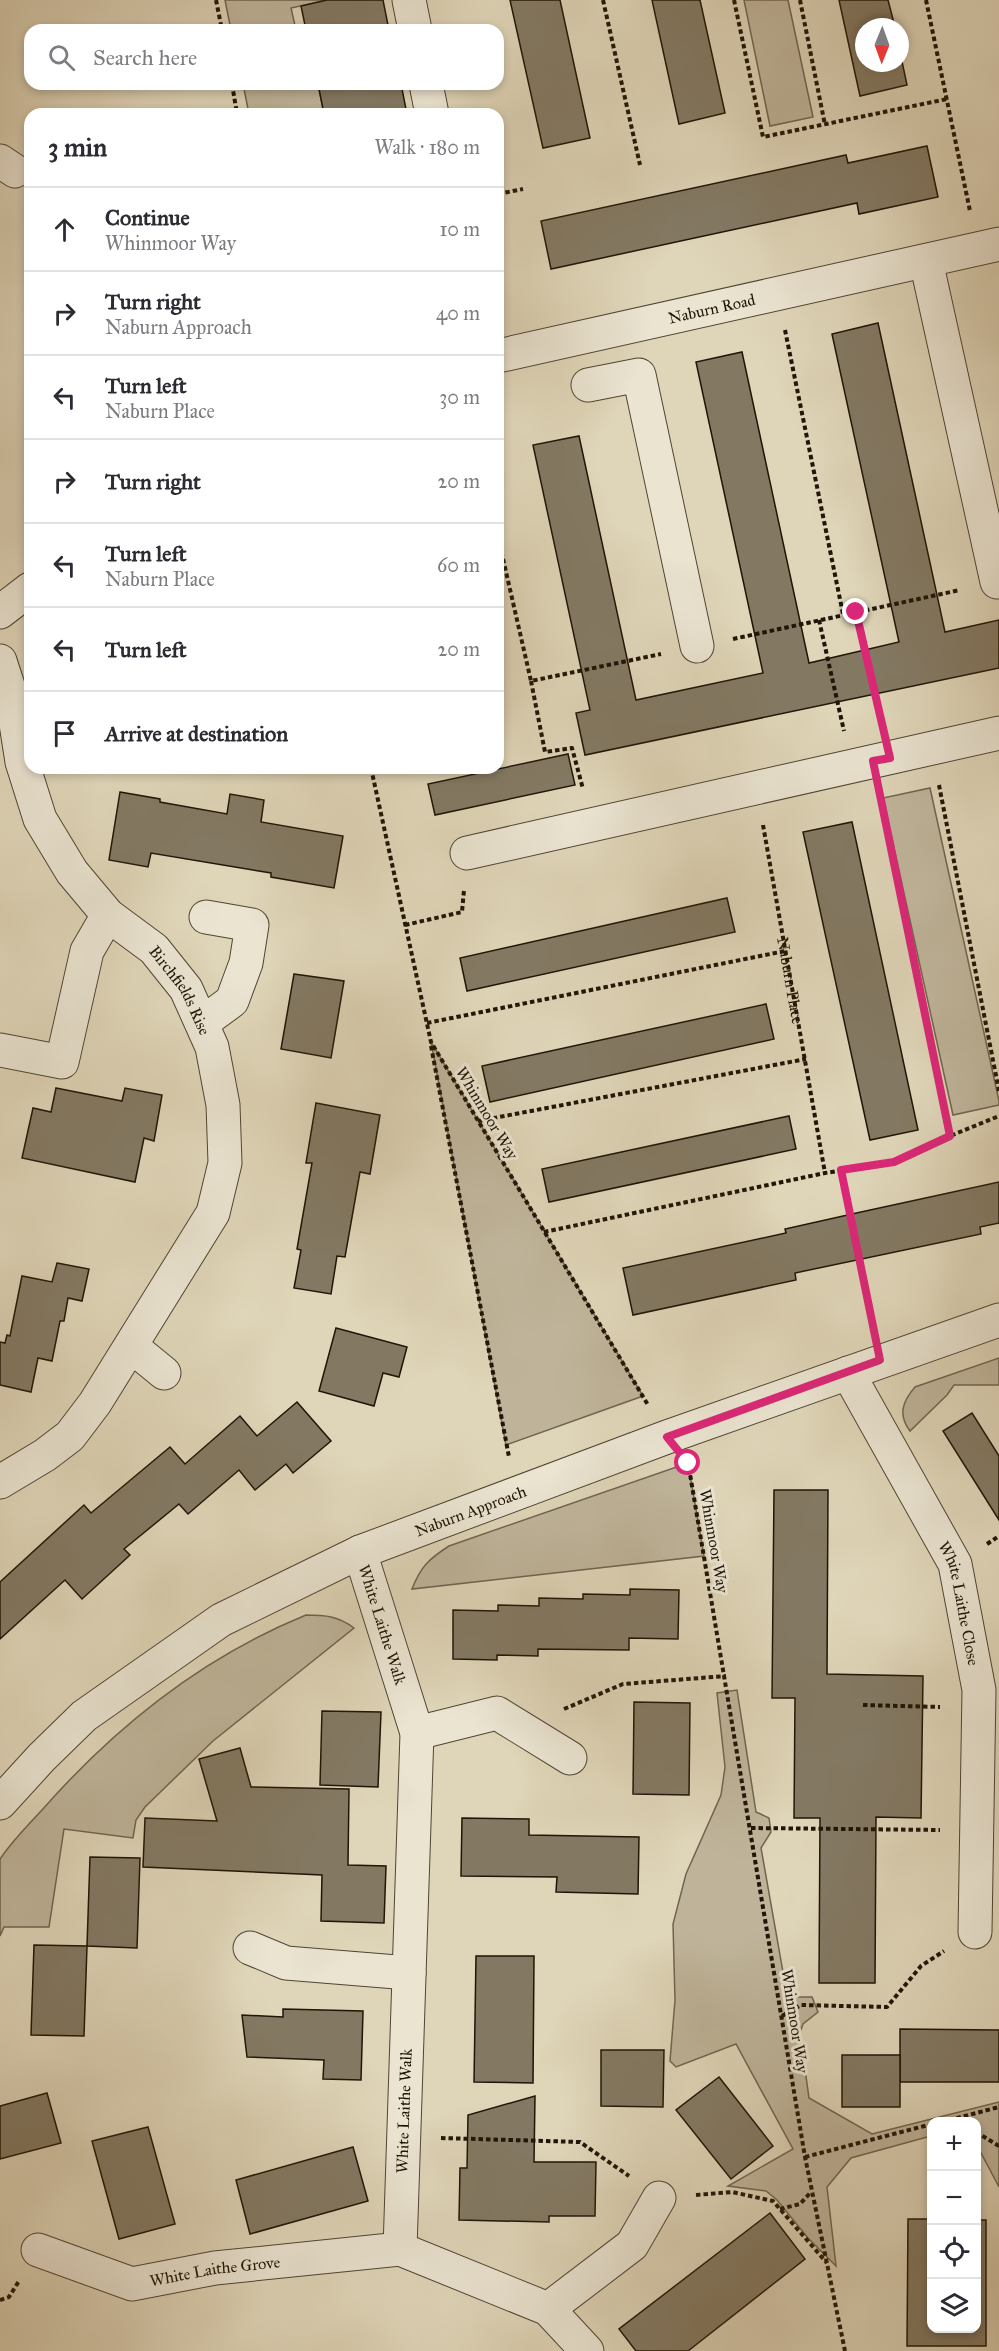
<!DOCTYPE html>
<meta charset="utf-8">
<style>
body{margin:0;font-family:"IM FELL Great Primer",serif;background:#f2f2f3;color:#2b2b33}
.controls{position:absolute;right:18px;bottom:18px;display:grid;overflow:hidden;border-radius:12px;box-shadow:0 3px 9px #0003}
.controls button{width:54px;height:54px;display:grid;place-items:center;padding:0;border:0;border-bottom:2px solid #e1e1e2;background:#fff;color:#2b2b33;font:30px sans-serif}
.compass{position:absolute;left:855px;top:18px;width:54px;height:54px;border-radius:50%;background:#fff;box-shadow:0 3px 9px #0003;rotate:181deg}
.stop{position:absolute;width:18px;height:18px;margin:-14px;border:4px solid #db2777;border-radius:50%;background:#fff}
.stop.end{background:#db2777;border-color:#fff;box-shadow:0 2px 6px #0008}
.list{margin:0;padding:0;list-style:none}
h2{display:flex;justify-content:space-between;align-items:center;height:78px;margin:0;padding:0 24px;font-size:26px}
h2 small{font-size:20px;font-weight:400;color:#7c7c81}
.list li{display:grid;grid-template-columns:39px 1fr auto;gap:18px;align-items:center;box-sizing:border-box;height:84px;padding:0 24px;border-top:2px solid #e1e1e2}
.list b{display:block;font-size:22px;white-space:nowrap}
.list p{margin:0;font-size:20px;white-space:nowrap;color:#7c7c81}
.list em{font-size:20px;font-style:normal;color:#7c7c81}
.icon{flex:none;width:33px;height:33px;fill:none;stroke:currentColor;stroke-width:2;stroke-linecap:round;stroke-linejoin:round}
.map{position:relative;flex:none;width:999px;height:2351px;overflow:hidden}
.search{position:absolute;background:#fff;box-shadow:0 3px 9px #0003;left:24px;top:24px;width:480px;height:66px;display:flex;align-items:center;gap:15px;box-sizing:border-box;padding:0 21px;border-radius:18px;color:#7c7c81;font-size:22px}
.panel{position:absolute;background:#fff;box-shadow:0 3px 9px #0003;left:24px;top:108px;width:480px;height:666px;border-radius:18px}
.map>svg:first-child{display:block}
.green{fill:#bfb49a;stroke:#706450;stroke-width:1.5}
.building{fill:#837963;stroke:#201507;stroke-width:1.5}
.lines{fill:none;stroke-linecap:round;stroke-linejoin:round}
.minor-casing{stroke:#504533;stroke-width:35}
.path{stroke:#201507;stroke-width:4;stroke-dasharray:4.5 3;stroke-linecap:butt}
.minor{stroke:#eae4d1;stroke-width:33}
.route{stroke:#db2777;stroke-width:8}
.labels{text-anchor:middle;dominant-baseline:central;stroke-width:6;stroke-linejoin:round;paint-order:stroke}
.street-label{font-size:16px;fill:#201507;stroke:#eae4d1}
</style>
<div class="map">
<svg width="999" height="2351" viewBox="0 0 999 2351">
<rect width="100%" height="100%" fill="#dfd5b8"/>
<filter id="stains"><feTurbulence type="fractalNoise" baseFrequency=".00333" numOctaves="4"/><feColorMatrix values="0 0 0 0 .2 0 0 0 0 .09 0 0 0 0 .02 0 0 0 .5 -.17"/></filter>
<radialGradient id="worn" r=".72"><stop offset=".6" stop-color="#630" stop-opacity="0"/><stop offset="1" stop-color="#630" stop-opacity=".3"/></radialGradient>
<!-- green -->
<g class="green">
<path d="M225 0H327L291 8 296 30H231Z"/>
<path d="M744 0H788L813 117 770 126Z"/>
<path d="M243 84H318L324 114H249Z"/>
<path d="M930 788 999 1101V1105L953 1115 883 798Z"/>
<path d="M431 1042 643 1396 506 1445Z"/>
<path d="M999 1358V1385H954L947 1395 910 1431C898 1415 902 1402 915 1387Z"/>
<path d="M688 1463 704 1556 412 1589C421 1566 429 1559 449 1546Z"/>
<path d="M306 1615C325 1615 338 1616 354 1628L213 1741 145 1807 136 1820 133 1838 64 1829 49 1927H4L0 1936V1859C12 1841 27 1826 42 1810 115 1727 203 1657 306 1615Z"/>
<path d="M737 1690 756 1812 769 1818 771 1832 761 1848 786 1989 794 1997H812L818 2012 803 2024 800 2033 809 2098 872 2134 999 2102V2187L981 2153 977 2150 976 2122H932L931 2136 851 2158 827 2187 836 2266 808 2238 777 2200 766 2191 728 2186 793 2149 736 2044 676 2067 670 2061 675 2000 673 1924 686 1874 721 1795 725 1767 717 1693Z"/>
</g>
<!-- building -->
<g class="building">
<path d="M327 0H383L389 30H306L301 6Z"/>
<path d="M510 0H560L590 138 543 148Z"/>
<path d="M652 0H700L725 113 679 124Z"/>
<path d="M839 0H888L895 27H864V63H900V52L907 85 860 96Z"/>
<path d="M318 84H401L407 114H324Z"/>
<path d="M927 146 938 197 859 214 857 203 551 269 541 221 846 155 848 163Z"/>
<path d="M878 323 945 632 999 620V668L585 755 576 713 590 710 533 445 579 436 636 700 763 673 696 362 742 352 809 663 899 642 832 334Z"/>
<path d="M568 754 575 785 435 815 428 784Z"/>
<path d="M120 792 160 799V802L227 814 230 794 264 800 261 822 343 836 334 888 271 877V873L151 853 148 867 109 860Z"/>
<path d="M852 822 918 1130 870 1140 803 832Z"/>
<path d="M727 898 735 932 467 991 460 958Z"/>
<path d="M294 974 344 981 331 1058 281 1049Z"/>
<path d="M766 1004 774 1039 490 1102 482 1066Z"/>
<path d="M56 1088 122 1101 125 1088 162 1095 154 1141 144 1138 135 1182 22 1158 33 1108 51 1112Z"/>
<path d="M316 1103 380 1115 370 1174 360 1172 345 1257 337 1256 331 1294 294 1288 301 1250 297 1249 312 1163H306Z"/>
<path d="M789 1116 796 1149 549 1202 542 1169Z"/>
<path d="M999 1182V1223L980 1227 981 1234 795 1273 796 1280 633 1315 623 1268 786 1233 785 1229 861 1212Z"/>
<path d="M57 1263 89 1269 82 1301 68 1298 64 1321H60L52 1361 38 1358 31 1392 0 1385V1342L5 1343 7 1335 10 1336 22 1276 52 1282Z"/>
<path d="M336 1328 407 1347 399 1377 383 1373 374 1406 319 1391Z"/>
<path d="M297 1402 331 1441 293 1473 286 1464 255 1490 239 1470 188 1514 179 1504 124 1549 130 1555 82 1599 65 1580 0 1639V1582L84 1505 91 1513 170 1447 185 1464 240 1416 257 1436Z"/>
<path d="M972 1413 999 1456V1520L943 1431Z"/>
<path d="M774 1490H828L827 1674 923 1676 921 1818 876 1817 875 1983H819L820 1818H794L795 1698H772Z"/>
<path d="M630 1589 679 1590 678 1639 629 1638V1650L538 1649V1656L497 1655V1660L453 1659V1610L498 1611V1605L539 1606V1598L583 1599V1594L630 1595Z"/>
<path d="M634 1702 690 1703 689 1795 633 1794Z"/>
<path d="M322 1711 381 1712 378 1787 320 1785Z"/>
<path d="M240 1748 251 1787 349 1789 348 1865 386 1866 384 1923 321 1921 322 1875 143 1867 145 1818 217 1821 199 1759Z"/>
<path d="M462 1818 529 1819V1835L639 1837 638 1894 556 1892 557 1877 461 1876Z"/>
<path d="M90 1857 140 1858 137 1948 87 1946Z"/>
<path d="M34 1945 87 1946 84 2036 31 2035Z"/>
<path d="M476 1956H534L533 2083 474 2082Z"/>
<path d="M283 2009 363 2011 361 2080 323 2079 324 2060 247 2057 242 2015 283 2017Z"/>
<path d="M900 2029 999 2030V2082H900Z"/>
<path d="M601 2050H664L663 2107 601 2106Z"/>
<rect x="842" y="2055" width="58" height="52"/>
<path d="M719 2077 773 2146 731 2179 676 2110Z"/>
<path d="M47 2093 61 2143 0 2159V2106Z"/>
<path d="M535 2096 534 2162H596L595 2216H549V2222L459 2220 460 2168H467L468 2115Z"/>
<path d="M148 2127 175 2224 119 2239 92 2141Z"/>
<path d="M353 2147 368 2201 250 2234 236 2180Z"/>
<path d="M770 2213 805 2259 688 2351H636L619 2329Z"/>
<path d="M908 2219H932V2328H976V2220H986V2346H907Z"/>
</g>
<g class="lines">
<defs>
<g id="minor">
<path d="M409 0 415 30"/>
<path d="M426 84 432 114"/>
<path d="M0 161 15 171"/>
<path d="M926 261 997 582"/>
<path id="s2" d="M498 356 999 244"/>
<path d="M588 385 639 375 697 646"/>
<path d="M0 612 30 589"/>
<path id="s3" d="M0 661 12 698 22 762 40 819 72 872 108 915 154 949 186 989 212 1047 223 1105 225 1163 213 1213 95 1403 70 1436 45 1455 0 1482"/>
<path d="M467 853 999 733"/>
<path d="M202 1023 232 1001 246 963 252 925 206 917"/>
<path d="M0 1050 62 1062 87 951 108 915"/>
<path d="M131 1346 164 1373"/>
<path id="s4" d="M848 1373 955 1564 979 1690 975 1932"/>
<path id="s5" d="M360 1552 417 1733 400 2249"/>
<path d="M417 1733 497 1713 570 1758"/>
<path id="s6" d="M0 1803 41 1758 84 1716 221 1620 360 1552 667 1437 999 1320"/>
<path d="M250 1948 286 1963 409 1973"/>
<path id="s7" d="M38 2250 132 2284 215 2268 400 2249 548 2309 587 2351"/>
<path d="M548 2309 632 2245 659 2198"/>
</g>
</defs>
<!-- minor casing -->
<use href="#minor" class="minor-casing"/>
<!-- path -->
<g class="path">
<path d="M216 0 222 30"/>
<path d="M603 0 640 165"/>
<path d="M734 0 763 137 947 99"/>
<path d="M800 0 825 125"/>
<path d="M926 0 970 211"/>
<path d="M232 84 237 114"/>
<path d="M498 194 523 189"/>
<path d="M785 330 843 614"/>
<path d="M498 537 531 681 661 654"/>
<path d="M856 612 882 722"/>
<path d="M819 620 844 731"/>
<path d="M733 639 960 590"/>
<path d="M531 681 545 752 572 748 583 789"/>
<path d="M371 768 431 1042 648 1405"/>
<path d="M939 785 999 1091"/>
<path d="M881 799 950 1136"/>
<path id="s1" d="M763 825 825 1173"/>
<path d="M405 925 462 912 464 890"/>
<path d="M427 1023 785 951"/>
<path d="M431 1046 509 1457"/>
<path d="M478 1121 806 1059"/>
<path d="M841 1171 873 1325"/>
<path d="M544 1232 825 1173 894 1162 950 1136 999 1116"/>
<path d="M689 1468 805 2157 845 2351"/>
<path d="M987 1544 999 1536"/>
<path d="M863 1705 940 1707"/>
<path d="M564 1709 623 1684 726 1676"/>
<path d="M751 1828 940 1830"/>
<path d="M782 2016 801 2005 887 2007 921 1966 944 1951"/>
<path d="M942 2122 999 2107"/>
<path d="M976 2132 999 2146"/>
<path d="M441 2138 580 2142 629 2176"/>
<path d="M805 2157 932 2124"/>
<path d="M696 2195 732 2192 773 2201 827 2263"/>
<path d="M780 2209 800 2204 811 2192"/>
<path d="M0 2300 9 2297 19 2281"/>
</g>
<!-- minor -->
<use href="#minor" class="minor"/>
</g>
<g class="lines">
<!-- route -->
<path class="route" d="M688 1463 667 1437 880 1360 841 1170 894 1162 950 1136 873 761 890 758 856 612"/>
</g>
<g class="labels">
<!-- street labels -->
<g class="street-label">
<text stroke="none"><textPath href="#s2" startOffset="219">Naburn Road</textPath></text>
<text stroke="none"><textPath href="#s1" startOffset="158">Naburn Place</textPath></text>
<text stroke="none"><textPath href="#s3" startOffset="388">Birchfields Rise</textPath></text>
<text transform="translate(487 1113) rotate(59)">Whinmoor Way</text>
<text stroke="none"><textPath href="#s6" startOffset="561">Naburn Approach</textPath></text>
<text transform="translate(714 1541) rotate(80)">Whinmoor Way</text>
<text stroke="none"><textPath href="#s4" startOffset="258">White Laithe Close</textPath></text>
<text stroke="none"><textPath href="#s5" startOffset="76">White Laithe Walk</textPath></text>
<text transform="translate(795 2021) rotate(81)">Whinmoor Way</text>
<text transform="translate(404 2111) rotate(-88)">White Laithe Walk</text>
<text stroke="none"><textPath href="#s7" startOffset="184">White Laithe Grove</textPath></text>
</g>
</g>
<rect width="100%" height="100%" filter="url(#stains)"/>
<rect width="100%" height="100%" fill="url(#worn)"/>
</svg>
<div class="controls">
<button>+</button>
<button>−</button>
<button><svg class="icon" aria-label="locate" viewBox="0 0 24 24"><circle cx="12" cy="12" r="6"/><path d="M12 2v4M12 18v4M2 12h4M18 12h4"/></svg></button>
<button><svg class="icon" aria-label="layers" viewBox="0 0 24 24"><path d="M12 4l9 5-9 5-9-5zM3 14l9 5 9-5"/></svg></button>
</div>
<svg class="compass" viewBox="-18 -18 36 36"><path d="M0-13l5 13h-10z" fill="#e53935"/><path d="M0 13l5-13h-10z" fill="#7c7c81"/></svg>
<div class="stop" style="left:688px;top:1463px"></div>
<div class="stop end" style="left:856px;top:612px"></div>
<div class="search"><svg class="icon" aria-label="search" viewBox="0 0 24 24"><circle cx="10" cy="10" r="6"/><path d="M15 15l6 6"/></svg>Search here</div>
<section class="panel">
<h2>3 min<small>Walk · 180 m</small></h2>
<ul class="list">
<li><svg class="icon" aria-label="ahead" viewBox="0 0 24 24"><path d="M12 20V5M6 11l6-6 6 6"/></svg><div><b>Continue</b><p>Whinmoor Way</p></div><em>10 m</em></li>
<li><svg class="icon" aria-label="right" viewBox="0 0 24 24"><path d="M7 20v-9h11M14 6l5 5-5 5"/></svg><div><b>Turn right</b><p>Naburn Approach</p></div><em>40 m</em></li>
<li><svg class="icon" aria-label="left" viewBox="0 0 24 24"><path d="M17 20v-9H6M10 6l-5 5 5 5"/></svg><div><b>Turn left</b><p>Naburn Place</p></div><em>30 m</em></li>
<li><svg class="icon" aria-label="right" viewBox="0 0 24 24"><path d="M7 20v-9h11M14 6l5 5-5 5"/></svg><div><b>Turn right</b></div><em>20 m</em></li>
<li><svg class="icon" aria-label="left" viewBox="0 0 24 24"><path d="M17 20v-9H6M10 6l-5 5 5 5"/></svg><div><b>Turn left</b><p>Naburn Place</p></div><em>60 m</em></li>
<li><svg class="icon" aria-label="left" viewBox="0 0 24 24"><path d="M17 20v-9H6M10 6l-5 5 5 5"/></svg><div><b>Turn left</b></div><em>20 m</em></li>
<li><svg class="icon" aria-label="arrive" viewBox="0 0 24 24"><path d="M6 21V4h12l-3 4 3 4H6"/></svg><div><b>Arrive at destination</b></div></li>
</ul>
</section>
</div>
